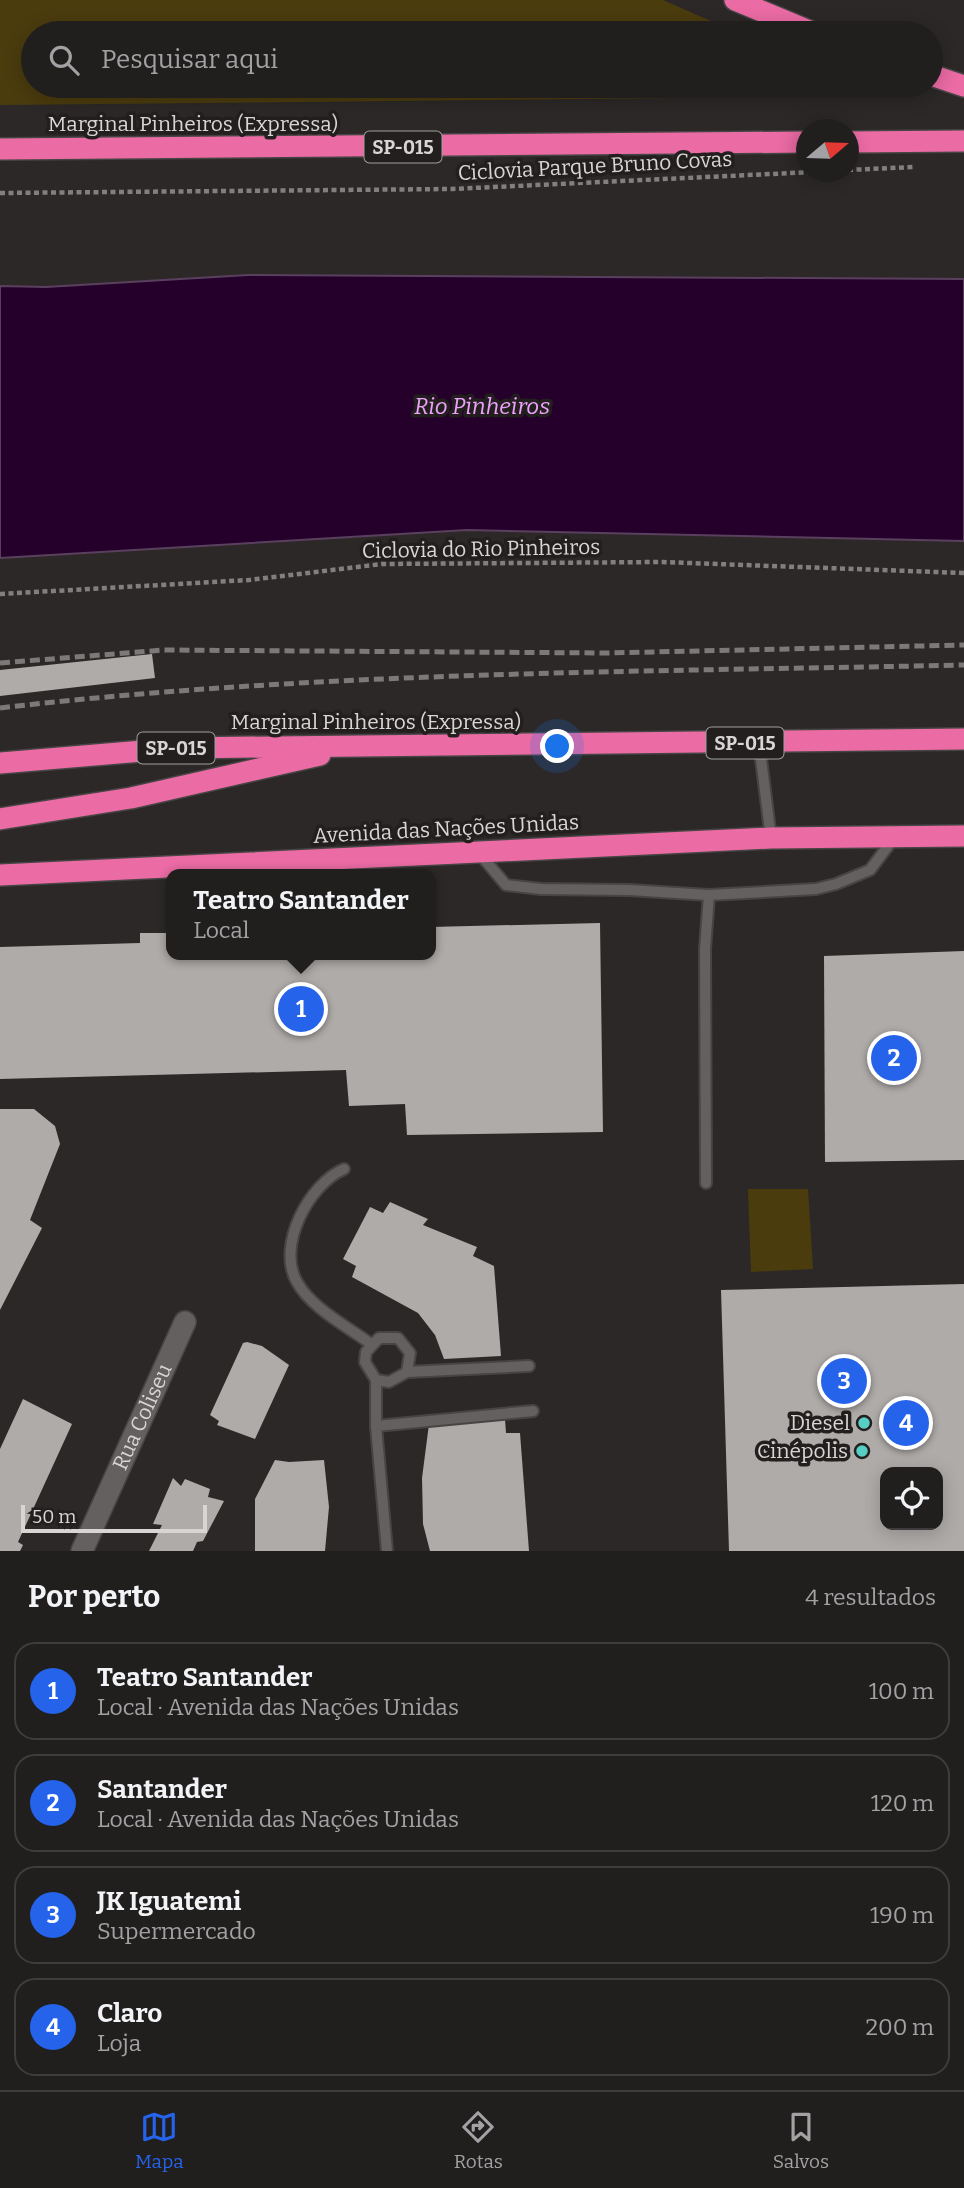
<!DOCTYPE html>
<html lang="pt">
<meta charset="utf-8">
<style>
body{margin:0;font-family:Bitter,serif;background:#292727;color:#f1f3f6}
.controls{position:absolute;right:21px;bottom:21px;display:grid;overflow:hidden;border-radius:14px;box-shadow:0 4px 18px #0003}
.controls button{width:63px;height:63px;display:grid;place-items:center;padding:0;border:0;border-bottom:2px solid #3e3c3c;background:#211e1e;color:#f1f3f6;font:35px sans-serif}
.compass{position:absolute;left:796px;top:119px;width:63px;height:63px;border-radius:50%;background:#211e1e;box-shadow:0 4px 18px #0003;rotate:71deg}
.scale{position:absolute;left:21px;bottom:18px;width:186px;box-sizing:border-box;padding-left:7px;border:4px solid #d8d6d5;border-top:0;font-size:19px;line-height:24px;white-space:nowrap;color:#d8d6d5;-webkit-text-stroke:5px #221f1e;paint-order:stroke}
.you{position:absolute;left:558px;top:747px;width:24px;height:24px;margin:-18px;border:5px solid #fff;border-radius:50%;background:#1a73e8;box-shadow:0 0 0 10px #1a73e833}
.badge{display:grid;place-items:center;width:46px;height:46px;border-radius:50%;background:#2563eb;color:#fff;font-size:23px;font-weight:700}
.pin{position:absolute;translate:-50% -50%;border:4px solid #fff;box-shadow:0 2px 7px #0006}
.popup{position:absolute;left:166px;top:869px;width:270px;height:91px;box-sizing:border-box;display:grid;place-content:center;border-radius:14px;background:#211e1e;filter:drop-shadow(0 2px 5px #0005);font-size:23px;white-space:nowrap;color:#a2a2a4}
.popup b{font-size:26px;color:#f1f3f6}
.popup::after{content:'';position:absolute;left:50%;top:100%;margin-left:-14px;border:14px solid transparent;border-top-color:#211e1e}
.list{margin:0;padding:0;list-style:none}
h2{display:flex;justify-content:space-between;align-items:center;height:91px;margin:0;padding:0 28px;font-size:30px}
h2 small{font-size:23px;font-weight:400;color:#a2a2a4}
.list li{display:grid;grid-template-columns:46px 1fr auto;gap:21px;align-items:center;box-sizing:border-box;height:98px;margin:0 14px 14px;padding:0 14px;border:2px solid #3e3c3c;border-radius:21px}
.list b{display:block;font-size:26px;white-space:nowrap}
.list p{margin:0;font-size:23px;white-space:nowrap;color:#a2a2a4}
.list em{font-size:23px;font-style:normal;color:#a2a2a4}
.icon{flex:none;width:38px;height:38px;fill:none;stroke:currentColor;stroke-width:2;stroke-linecap:round;stroke-linejoin:round}
.map{position:relative;flex:none;width:964px;height:1551px;overflow:hidden}
.search{position:absolute;background:#211e1e;box-shadow:0 4px 18px #0003;left:21px;right:21px;top:21px;height:77px;display:flex;align-items:center;gap:18px;box-sizing:border-box;padding:0 24px;border-radius:38px;color:#a2a2a4;font-size:26px}
.sheet{height:539px;background:#211e1e}
nav{display:flex;justify-content:space-around;align-items:center;box-sizing:border-box;height:98px;border-top:2px solid #3e3c3c;background:#211e1e;font-size:19px;color:#a2a2a4}
nav a{display:grid;justify-items:center;gap:4px}
nav .on{color:#2563eb}
.map>svg:first-child{display:block}
.green{fill:#4b3c0e}
.water{fill:#24002b;stroke:#5a405e;stroke-width:2}
.building{fill:#afaba9;fill-rule:evenodd}
.lines{fill:none;stroke-linecap:round;stroke-linejoin:round}
.lane-casing{stroke:#474444;stroke-width:14}
.street-casing{stroke:#474444;stroke-width:24}
.highway-casing{stroke:#474444;stroke-width:24}
.path{stroke:#827f7e;stroke-width:4.5;stroke-dasharray:5 3.5;stroke-linecap:butt}
.lane{stroke:#646060;stroke-width:10}
.street{stroke:#646060;stroke-width:21}
.highway{stroke:#eb6ba5;stroke-width:21}
.rail{stroke:#7c7978;stroke-width:5;stroke-dasharray:10 5;stroke-linecap:butt}
.poi-dot{fill:#56cec4;stroke:#221f1e;stroke-width:2.5}
.labels{text-anchor:middle;dominant-baseline:central;stroke-width:7;stroke-linejoin:round;paint-order:stroke}
.shield{fill:#221f1e;stroke:#a19f9e;stroke-width:2}
.shield-label{font-size:19px;font-weight:bold;fill:#d8d6d5}
.street-label{font-size:21px;fill:#d8d6d5;stroke:#221f1e}
.poi-label{font-size:21px;fill:#d8d6d5;stroke:#221f1e;text-anchor:end}
.water-label{font-size:23px;font-style:italic;fill:#eea0fc;stroke:#221f1e}
</style>
<div class="map">
<svg width="964" height="1551" viewBox="0 0 964 1551">
<rect width="100%" height="100%" fill="#2c2828"/>
<!-- green -->
<g class="green">
<path d="M0 0H663L738 33H33V86L886 87 883 96 0 105Z"/>
<path d="M748 1189H808L813 1269 751 1272Z"/>
</g>
<!-- water -->
<path class="water" d="M248 275 964 279V541L467 530 0 558V286L46 287Z"/>
<!-- building -->
<g class="building">
<path d="M152 654 155 678 0 696V670Z"/>
<path d="M600 923 603 1132 407 1135 405 1104 349 1106 346 1070 0 1079V947L140 943V933H172V955H430V927Z"/>
<path d="M964 951V1160L825 1162 824 956Z"/>
<path d="M0 1109H34L55 1126 60 1144 30 1220 42 1228 0 1310Z"/>
<path d="M390 1202 428 1219 423 1225 477 1247 473 1256 494 1266 501 1356 444 1359 435 1335 418 1313 352 1277 356 1266 343 1259 370 1207 383 1213Z"/>
<path d="M964 1284V1551H729L721 1290ZM885 1472H938V1525H885Z"/>
<path d="M247 1342 262 1346 289 1365 255 1439 217 1425 219 1421 210 1415 243 1343Z"/>
<path d="M23 1399 72 1424 18 1542 23 1545 20 1551H0V1449Z"/>
<path d="M505 1419 506 1433H520L529 1551H430L423 1524 422 1478 429 1424Z"/>
<path d="M275 1460 289 1462 324 1460 329 1507 325 1551H255V1499Z"/>
<path d="M173 1478 181 1486 185 1479 210 1489 208 1497 224 1501 203 1541 197 1542 193 1551H149L162 1525 153 1524Z"/>
</g>
<g class="lines">
<defs>
<g id="lane">
<path d="M759 743 771 838"/>
<path d="M479 853 506 885 541 889 629 890 709 895 816 889 836 884 870 870 894 838"/>
<path d="M344 1169C309 1184 276 1246 297 1282 311 1308 348 1327 371 1344"/>
<path d="M706 1183 705 949 709 895"/>
<path d="M407 1372 529 1366"/>
<path d="M376 1380 389 1382 407 1372 410 1353 398 1338H379L366 1352 365 1362 376 1380V1426L387 1551"/>
<path d="M376 1426 533 1411"/>
</g>
<g id="street">
<path id="s1" d="M82 1551 185 1322"/>
</g>
<g id="highway">
<path d="M735 0 814 33"/>
<path d="M931 75 964 86"/>
<path d="M848 142 964 141"/>
<path d="M0 149 806 142"/>
<path d="M0 763 178 748 964 739"/>
<path d="M0 819 131 798 320 755"/>
<path d="M0 875 771 838 964 836"/>
</g>
</defs>
<!-- lane casing -->
<use href="#lane" class="lane-casing"/>
<!-- street casing -->
<use href="#street" class="street-casing"/>
<!-- highway casing -->
<use href="#highway" class="highway-casing"/>
<!-- path -->
<g class="path">
<path d="M848 170 914 167"/>
<path d="M0 193 452 189 813 172"/>
<path d="M0 594 249 580 382 564 662 562 964 573"/>
</g>
<!-- lane -->
<use href="#lane" class="lane"/>
<!-- street -->
<use href="#street" class="street"/>
<!-- highway -->
<use href="#highway" class="highway"/>
<!-- rail -->
<g class="rail">
<path d="M0 663 164 650 607 653 964 645"/>
<path d="M0 708C318 671 644 672 964 665"/>
</g>
</g>
<!-- markers -->
<g class="poi-dot">
<circle cx="864" cy="1423" r="7"/>
<circle cx="862" cy="1451" r="7"/>
</g>
<g class="labels">
<!-- shield labels -->
<g class="shield">
<rect x="364.5" y="131.5" width="77" height="31" rx="5"/>
<rect x="706.5" y="727.5" width="77" height="31" rx="5"/>
<rect x="137.5" y="732.5" width="77" height="31" rx="5"/>
</g>
<g class="shield-label">
<text x="403" y="147">SP-015</text>
<text x="745" y="743">SP-015</text>
<text x="176" y="748">SP-015</text>
</g>
<!-- street labels -->
<g class="street-label">
<text x="193" y="124">Marginal Pinheiros (Expressa)</text>
<text transform="translate(595 166) rotate(-3)">Ciclovia Parque Bruno Covas</text>
<text transform="translate(481 549) rotate(-1)">Ciclovia do Rio Pinheiros</text>
<text x="376" y="722">Marginal Pinheiros (Expressa)</text>
<text transform="translate(446 829) rotate(-3)">Avenida das Nações Unidas</text>
<text stroke="none"><textPath href="#s1" startOffset="147">Rua Coliseu</textPath></text>
</g>
<!-- poi labels -->
<g class="poi-label">
<text x="850" y="1423">Diesel</text>
<text x="848" y="1451">Cinépolis</text>
</g>
<!-- water labels -->
<g class="water-label">
<text x="482" y="406">Rio Pinheiros</text>
</g>
</g>
</svg>
<div class="controls">
<button><svg class="icon" aria-label="locate" viewBox="0 0 24 24"><circle cx="12" cy="12" r="6"/><path d="M12 2v4M12 18v4M2 12h4M18 12h4"/></svg></button>
</div>
<svg class="compass" viewBox="-18 -18 36 36"><path d="M0-13l5 13h-10z" fill="#e53935"/><path d="M0 13l5-13h-10z" fill="#a2a2a4"/></svg>
<div class="scale">50 m</div>
<div class="you"></div>
<div class="pin badge" style="left:301px;top:1009px">1</div>
<div class="popup"><b>Teatro Santander</b>Local</div>
<div class="pin badge" style="left:894px;top:1058px">2</div>
<div class="pin badge" style="left:844px;top:1381px">3</div>
<div class="pin badge" style="left:906px;top:1423px">4</div>
<div class="search"><svg class="icon" aria-label="search" viewBox="0 0 24 24"><circle cx="10" cy="10" r="6"/><path d="M15 15l6 6"/></svg>Pesquisar aqui</div>
</div>
<section class="sheet">
<h2>Por perto<small>4 resultados</small></h2>
<ul class="list">
<li><span class="badge">1</span><div><b>Teatro Santander</b><p>Local · Avenida das Nações Unidas</p></div><em>100 m</em></li>
<li><span class="badge">2</span><div><b>Santander</b><p>Local · Avenida das Nações Unidas</p></div><em>120 m</em></li>
<li><span class="badge">3</span><div><b>JK Iguatemi</b><p>Supermercado</p></div><em>190 m</em></li>
<li><span class="badge">4</span><div><b>Claro</b><p>Loja</p></div><em>200 m</em></li>
</ul>
</section>
<nav>
<a class="on"><svg class="icon" aria-label="map" viewBox="0 0 24 24"><path d="M3 6l6-2 6 2 6-2v14l-6 2-6-2-6 2zM9 4v14M15 6v14"/></svg>Mapa</a>
<a><svg class="icon" aria-label="directions" viewBox="0 0 24 24"><path d="M12 3l9 9-9 9-9-9zM9 14v-3h6M13 9l2 2-2 2"/></svg>Rotas</a>
<a><svg class="icon" aria-label="saved" viewBox="0 0 24 24"><path d="M7 4h10v16l-5-4-5 4z"/></svg>Salvos</a>
</nav>
